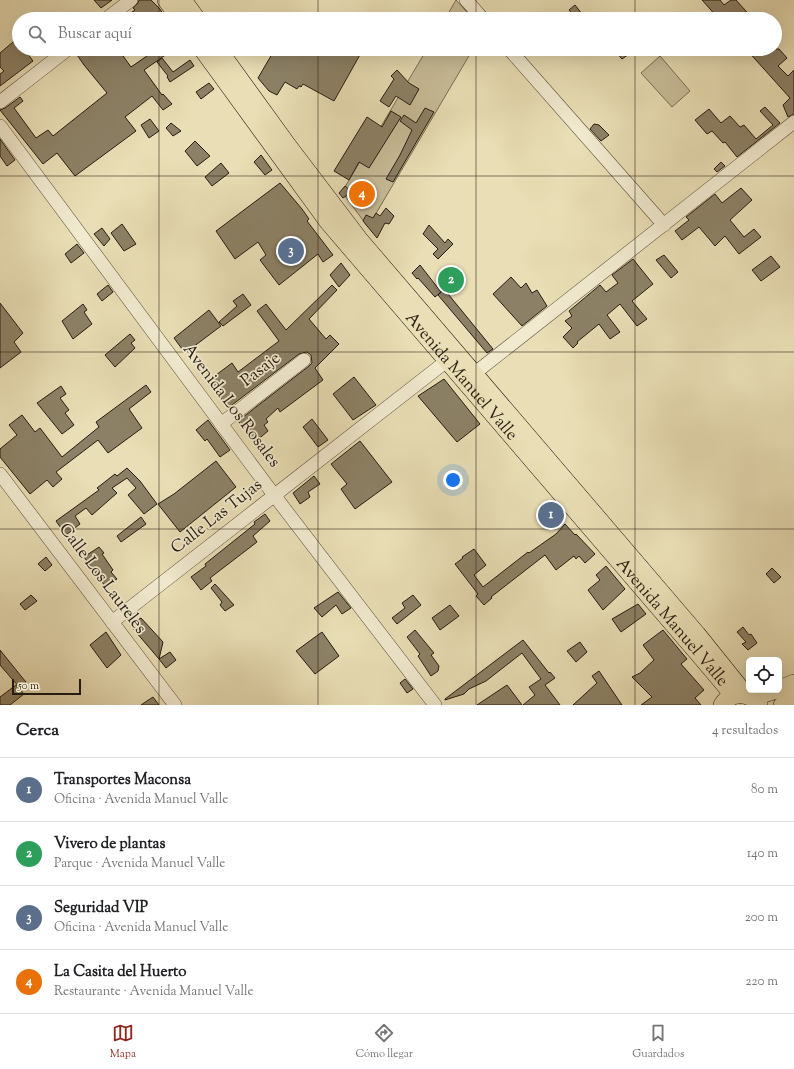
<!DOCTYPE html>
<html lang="es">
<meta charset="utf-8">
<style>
body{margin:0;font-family:"Sorts Mill Goudy",serif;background:#f6f6f6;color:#202124}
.controls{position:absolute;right:12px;bottom:12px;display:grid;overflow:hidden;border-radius:6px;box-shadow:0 4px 16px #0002}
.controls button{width:36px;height:36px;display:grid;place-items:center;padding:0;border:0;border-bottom:1px solid #e0e0e0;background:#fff;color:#202124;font:20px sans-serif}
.scale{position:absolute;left:12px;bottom:10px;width:69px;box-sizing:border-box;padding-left:4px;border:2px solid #271c11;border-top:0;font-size:11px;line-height:14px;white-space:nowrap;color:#271c11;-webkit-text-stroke:3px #f1eacf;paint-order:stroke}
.you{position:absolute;left:453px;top:480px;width:14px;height:14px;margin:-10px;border:3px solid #fff;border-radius:50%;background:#1a73e8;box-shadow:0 0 0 6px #1a73e833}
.badge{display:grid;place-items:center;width:26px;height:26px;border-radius:50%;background:#8f2418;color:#fff;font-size:13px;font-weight:700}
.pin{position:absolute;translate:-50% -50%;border:2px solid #fff;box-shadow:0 1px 4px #0006}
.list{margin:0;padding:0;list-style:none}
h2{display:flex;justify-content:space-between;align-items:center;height:52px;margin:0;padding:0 16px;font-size:17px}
h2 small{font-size:13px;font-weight:400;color:#757577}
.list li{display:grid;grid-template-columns:26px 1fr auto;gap:12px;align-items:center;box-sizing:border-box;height:64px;padding:0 16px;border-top:1px solid #e0e0e0}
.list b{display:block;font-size:15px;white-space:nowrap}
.list p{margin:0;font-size:13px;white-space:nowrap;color:#757577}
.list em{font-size:13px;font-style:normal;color:#757577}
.icon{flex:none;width:22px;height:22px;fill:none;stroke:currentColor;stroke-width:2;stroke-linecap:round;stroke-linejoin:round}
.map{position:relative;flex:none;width:794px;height:705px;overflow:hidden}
.search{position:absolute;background:#fff;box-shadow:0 4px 16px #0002;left:12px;right:12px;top:12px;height:44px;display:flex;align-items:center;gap:10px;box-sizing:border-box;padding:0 14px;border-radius:22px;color:#757577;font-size:15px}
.sheet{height:308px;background:#fff}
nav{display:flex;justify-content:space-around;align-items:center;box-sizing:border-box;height:56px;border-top:1px solid #e0e0e0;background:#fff;font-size:11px;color:#757577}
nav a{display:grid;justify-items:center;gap:2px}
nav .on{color:#8f2418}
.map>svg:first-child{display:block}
.green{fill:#c8bd99;stroke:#786c55}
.building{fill:#8c8166;stroke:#271c11}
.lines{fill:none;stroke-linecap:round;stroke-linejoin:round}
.minor-casing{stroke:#584c3a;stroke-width:14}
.major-casing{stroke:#271c11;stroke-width:18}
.minor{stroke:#f1eacf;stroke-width:13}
.major{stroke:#e9deb5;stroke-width:17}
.grid{fill:none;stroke:#271c11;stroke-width:1;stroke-opacity:0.55}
.labels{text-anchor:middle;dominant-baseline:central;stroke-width:3.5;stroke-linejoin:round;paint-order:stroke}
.street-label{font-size:17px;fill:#271c11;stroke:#f1eacf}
</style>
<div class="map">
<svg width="794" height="705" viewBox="0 0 794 705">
<rect width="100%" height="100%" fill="#e9deb5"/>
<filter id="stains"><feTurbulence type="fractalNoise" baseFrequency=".005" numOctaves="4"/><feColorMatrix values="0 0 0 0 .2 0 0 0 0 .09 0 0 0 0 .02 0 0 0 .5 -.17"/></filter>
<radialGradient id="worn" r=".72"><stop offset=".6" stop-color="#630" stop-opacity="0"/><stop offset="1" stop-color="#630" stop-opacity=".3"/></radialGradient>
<!-- green -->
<g class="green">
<path d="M456 0 473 19H445Z"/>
<path d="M427 49H473L368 227 342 192Z"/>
<path d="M660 56 690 91 672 107 641 73Z"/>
</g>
<!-- building -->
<g class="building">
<path d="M94 0H112L101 8Z"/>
<path d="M139 0H151L160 9 166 19H122L135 10 133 8 138 3Z"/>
<path d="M702 0H720L724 5 731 0H736L753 19H719Z"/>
<path d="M575 5 586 19H577L569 10Z"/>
<path d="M19 37V49H24L33 61 0 86V74L4 71 0 67V53Z"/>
<path d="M76 49H118L131 67 157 49H174L144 70 162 95 163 94 172 104 163 110 152 96 125 117 136 131 75 176 57 153 43 164 0 110 5 108 20 97 23 101 14 108 36 138 48 130 53 136 107 93 84 65 75 52Z"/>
<path d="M275 49H354L361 53 334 101 303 84 301 87 299 86 297 89 285 82 277 95 269 91 258 78Z"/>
<path d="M613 49H636L622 59Z"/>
<path d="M746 49H779L787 58 778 66 788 76 794 70V114L788 117 783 105 790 98Z"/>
<path d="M162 58 173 72 190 60 194 66 170 82 167 77 168 76 157 62Z"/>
<path d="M397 70 409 83 419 89 410 105 396 96 389 107 380 101 394 79 391 76Z"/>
<path d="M209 83 214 89 201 99 196 92Z"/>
<path d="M765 107 780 123 737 157 725 142 723 143 712 131 707 134 695 120 709 109 721 123 730 116 740 127 744 125 756 139 773 125 760 111Z"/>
<path d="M425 108 434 112 393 182 386 179 400 155 412 130 400 121 404 115 416 123Z"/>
<path d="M391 111 401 117 369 168 359 162 349 180 334 171 367 117 382 127Z"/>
<path d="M150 119 159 131 149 138 141 125Z"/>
<path d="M171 123 181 131 173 136 166 128Z"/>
<path d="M594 124 599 125 609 135 601 141 590 129Z"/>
<path d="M0 139 15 160 7 166 0 156Z"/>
<path d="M195 141 210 156 197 166 185 151Z"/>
<path d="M261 155 272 170 265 175 254 162Z"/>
<path d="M721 162 725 166 717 172 714 169Z"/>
<path d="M221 163 229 173 212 186 205 177Z"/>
<path d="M280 183 302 209 309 219 307 221 333 255 323 262 318 254 279 285 260 260 266 255 258 242 235 259 216 231Z"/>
<path d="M345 186 352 192 343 198 339 193Z"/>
<path d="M741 188 752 200 730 220 744 237 754 229 761 237 739 254 725 236 715 246 699 227 682 240 675 231 689 220 686 217 715 194 722 203Z"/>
<path d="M386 208 394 216 389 224 385 223 377 238 363 221 366 215 373 218 376 213 380 216Z"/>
<path d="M122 224 136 244 124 251 111 233Z"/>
<path d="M429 225 445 243 448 239 453 244 438 259 433 254 438 249 423 234Z"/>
<path d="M102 228 110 239 104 246 94 234Z"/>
<path d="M77 244 84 253 71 263 65 254Z"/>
<path d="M664 255 678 272 671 278 656 260Z"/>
<path d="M771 256 780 267 761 281 752 270Z"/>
<path d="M633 259 653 284 632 301 647 319 637 326 620 304 607 315 620 332 610 339 599 324 577 342 578 343 573 348 563 337 572 328 565 321 572 316 569 311 600 285 606 292 618 283 612 275Z"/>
<path d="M341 263 350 275 339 287 330 275Z"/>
<path d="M420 265 441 292 435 297 418 278 417 279 412 273Z"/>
<path d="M511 277 521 288 526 283 532 293 537 290 547 306 522 326 493 294Z"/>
<path d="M108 285 113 292 102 301 97 294Z"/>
<path d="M332 285 337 290 309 319 326 339 330 335 339 344 315 368 323 380 280 412 278 408 266 419 268 422 264 425 268 431 255 442 238 421 309 366 312 363 311 355 307 352 299 354 228 408 208 381 232 363 238 372 279 341 257 311 266 304 286 330Z"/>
<path d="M444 289 493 349 487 353 438 295Z"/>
<path d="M243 294 251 305 223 326 219 322 237 306 233 301Z"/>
<path d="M0 303 23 333 14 342 21 352 0 368Z"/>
<path d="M83 304 87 310 84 312 92 324 73 339 62 321Z"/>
<path d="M209 310 221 326 185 353 174 338Z"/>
<path d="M130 334 135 340 131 343 135 348 115 367 105 355Z"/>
<path d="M354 377 376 405 353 420 333 394Z"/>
<path d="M444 379 480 424 457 442 418 396Z"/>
<path d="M146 385 151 392 129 409 142 428 108 453 98 440 56 472 62 479 53 487 47 480 30 494 0 457V449L17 435 9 425 22 415 35 432 40 428 62 457 99 427 96 422Z"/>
<path d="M61 386 66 394 60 398 69 410 65 413 74 425 62 434 37 403Z"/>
<path d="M312 419 328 440 318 447 303 427Z"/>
<path d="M208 420 230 450 220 457 207 439 205 441 196 430Z"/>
<path d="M360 441 392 482 355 509 341 489 347 484 331 464Z"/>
<path d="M216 461 236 487 180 532 158 504 174 494Z"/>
<path d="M127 468 140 481 157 504 144 514 128 495 136 488 127 478 112 488 117 493 92 515 86 508 75 516 80 524 66 535 56 521 99 490 97 488 115 474 117 476Z"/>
<path d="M314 476 320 484 308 492 310 497 300 504 293 493Z"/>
<path d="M265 514 270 521 253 536 257 542 210 578 212 581 201 590 191 577 206 566 205 564 255 524 254 522Z"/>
<path d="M141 517 146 524 121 542 117 536Z"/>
<path d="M565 524 575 535 576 534 595 554 585 563 579 556 576 559 574 556 556 570 545 555 491 597 492 598 484 605 476 596 478 594 455 564 463 558 462 557 474 549 486 565 474 575 483 587 528 552 529 553 556 534Z"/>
<path d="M99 547 104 553 102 554 113 570 111 572 117 579 105 586 84 557Z"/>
<path d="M46 557 52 565 45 571 38 564Z"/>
<path d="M606 566 625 589 603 610 588 590 600 580 596 575Z"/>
<path d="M772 568 781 577 774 583 766 574Z"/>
<path d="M215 584 234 605 225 611 220 605 222 602 211 588Z"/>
<path d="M338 592 351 608 342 614 336 605 322 617 314 608Z"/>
<path d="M31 595 37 601 25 610 20 604Z"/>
<path d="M413 595 421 605 397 624 392 618 405 608 402 603Z"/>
<path d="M638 604 646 614 621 632 612 619Z"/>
<path d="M450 605 459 616 440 630 432 618Z"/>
<path d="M141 618 163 642 159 659 130 625Z"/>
<path d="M743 627 749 635 751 634 757 643 748 650 742 644 746 642 737 632Z"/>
<path d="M415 630 434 653 431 655 439 666 438 671 431 676 418 656 420 654 407 637Z"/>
<path d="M663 630 687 659 681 664 704 690 695 698 701 705H641L652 697 632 677 640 673 654 660 643 645Z"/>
<path d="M106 632 121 655 107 668 90 645Z"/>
<path d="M322 632 339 656 315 674 296 651Z"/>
<path d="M523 640 549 673 550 672 555 678 545 685 560 705H523L535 695 529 687 541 679 522 653 486 681 469 689 464 694 445 700V699Z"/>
<path d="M580 642 587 652 576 662 567 651Z"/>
<path d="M0 650 21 676 26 682 19 687 0 665Z"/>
<path d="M170 652 176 660 166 668 159 659Z"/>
<path d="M599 671 622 705H573L597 683 592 676Z"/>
<path d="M405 679 413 689 407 693 400 683Z"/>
<path d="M16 685 24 694 10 705H0V697Z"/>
<path d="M507 685 522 705H477Z"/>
<path d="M153 697 159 705H141Z"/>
</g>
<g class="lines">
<defs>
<g id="minor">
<path d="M466 0 483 19"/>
<path d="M106 19 131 0"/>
<path d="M509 49 664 225"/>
<path d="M0 102 68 49"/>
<path d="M0 126 274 495 435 705"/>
<path d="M475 373 794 122"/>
<path d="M221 424 304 360"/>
<path d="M0 474 175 705"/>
<path d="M112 622 453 356"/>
</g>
<g id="major">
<path d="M166 0 180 19"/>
<path d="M183 0 197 19"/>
<path id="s1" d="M202 49 328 222 701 657 728 689 731 697"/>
<path d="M218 49 289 147 359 239 697 634 746 695"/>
<path d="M779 689 794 683"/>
<path d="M752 698 776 690"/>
<path d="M722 705C731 691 750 692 759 705"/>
<path d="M782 705 794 697"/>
</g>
</defs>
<!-- minor casing -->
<use href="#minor" class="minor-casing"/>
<!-- major casing -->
<use href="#major" class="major-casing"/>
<!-- minor -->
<use href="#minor" class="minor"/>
<!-- major -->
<use href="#major" class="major"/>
</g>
<!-- grid -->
<path class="grid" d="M159 0V19M318 0V19M476 0V19M635 0V19M159 49V705M318 49V705M476 49V705M635 49V705M0 176H794M0 352H794M0 529H794"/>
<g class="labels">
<!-- street labels -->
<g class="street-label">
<text transform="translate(261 370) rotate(-38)">Pasaje</text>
<text stroke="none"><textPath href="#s1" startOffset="418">Avenida Manuel Valle</textPath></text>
<text transform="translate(231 406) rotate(53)">Avenida Los Rosales</text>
<text transform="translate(217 517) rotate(-38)">Calle Las Tujas</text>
<text transform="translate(102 579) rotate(53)">Calle Los Laureles</text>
<text stroke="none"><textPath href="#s1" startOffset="742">Avenida Manuel Valle</textPath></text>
</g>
</g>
<rect width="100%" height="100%" filter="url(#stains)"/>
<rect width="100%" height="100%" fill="url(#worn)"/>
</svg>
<div class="controls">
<button><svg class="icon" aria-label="locate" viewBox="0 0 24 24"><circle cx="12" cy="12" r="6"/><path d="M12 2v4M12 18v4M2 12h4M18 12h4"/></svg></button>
</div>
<div class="scale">50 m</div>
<div class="you"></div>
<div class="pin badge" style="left:551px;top:515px;background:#5c6f8a">1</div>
<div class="pin badge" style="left:451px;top:280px;background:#2e9e5b">2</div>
<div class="pin badge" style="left:291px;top:251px;background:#5c6f8a">3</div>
<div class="pin badge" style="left:362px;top:194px;background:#e8710a">4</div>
<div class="search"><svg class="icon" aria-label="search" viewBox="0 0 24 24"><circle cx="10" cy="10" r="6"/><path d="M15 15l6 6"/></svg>Buscar aquí</div>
</div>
<section class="sheet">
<h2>Cerca<small>4 resultados</small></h2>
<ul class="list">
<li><span class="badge" style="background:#5c6f8a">1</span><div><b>Transportes Maconsa</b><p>Oficina · Avenida Manuel Valle</p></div><em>80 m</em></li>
<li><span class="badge" style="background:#2e9e5b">2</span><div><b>Vivero de plantas</b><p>Parque · Avenida Manuel Valle</p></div><em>140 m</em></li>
<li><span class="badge" style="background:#5c6f8a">3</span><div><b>Seguridad VIP</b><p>Oficina · Avenida Manuel Valle</p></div><em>200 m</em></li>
<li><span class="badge" style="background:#e8710a">4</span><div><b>La Casita del Huerto</b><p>Restaurante · Avenida Manuel Valle</p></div><em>220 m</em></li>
</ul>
</section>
<nav>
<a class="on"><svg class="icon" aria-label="map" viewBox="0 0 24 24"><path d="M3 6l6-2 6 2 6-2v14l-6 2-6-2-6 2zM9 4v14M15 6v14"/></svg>Mapa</a>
<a><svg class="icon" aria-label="directions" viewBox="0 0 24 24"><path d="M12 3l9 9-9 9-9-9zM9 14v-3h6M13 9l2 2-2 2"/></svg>Cómo llegar</a>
<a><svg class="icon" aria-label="saved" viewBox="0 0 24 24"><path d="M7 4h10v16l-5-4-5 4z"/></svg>Guardados</a>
</nav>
